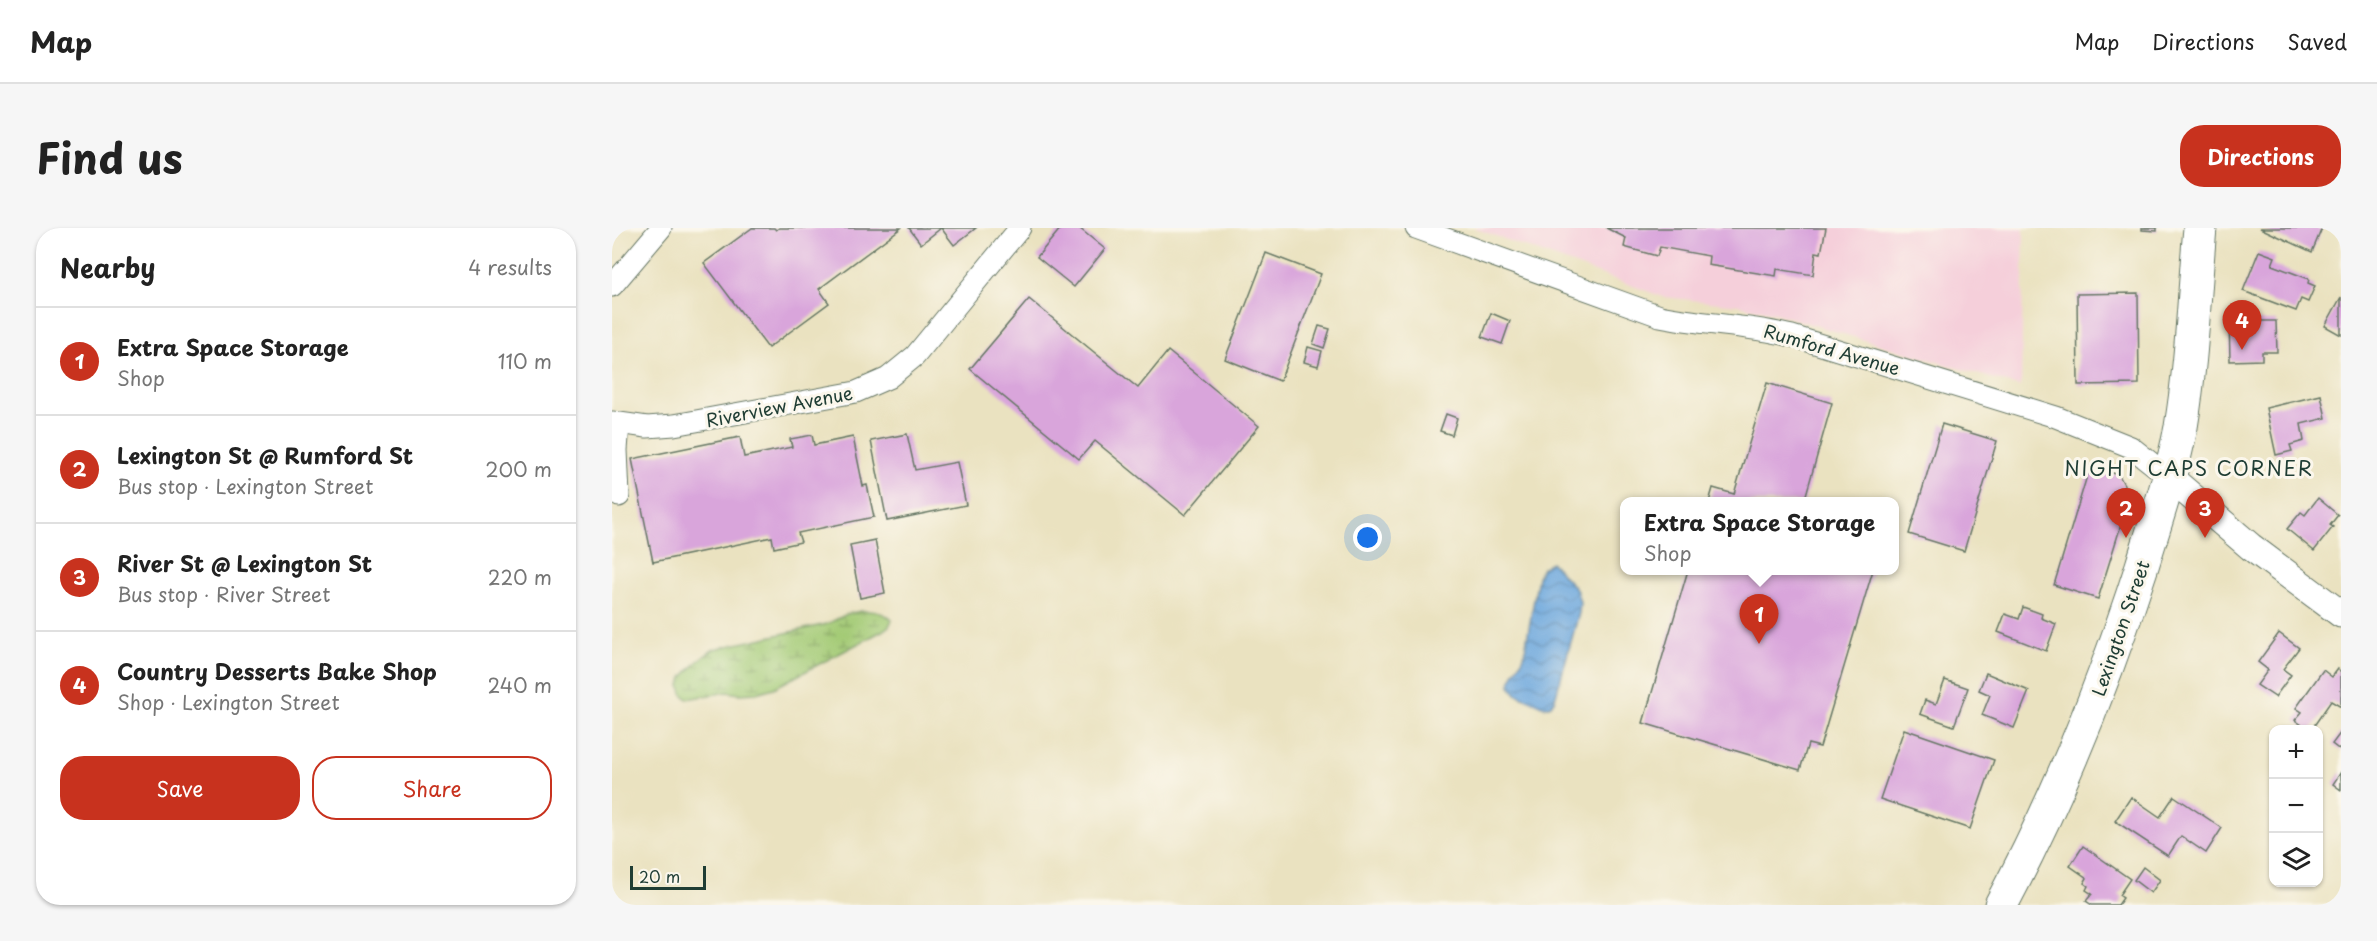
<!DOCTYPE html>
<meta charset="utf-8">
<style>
body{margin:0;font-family:"Playpen Sans",sans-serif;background:#f6f6f6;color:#222}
.controls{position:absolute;right:18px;bottom:18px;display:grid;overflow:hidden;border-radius:12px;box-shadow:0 2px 4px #0004}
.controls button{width:54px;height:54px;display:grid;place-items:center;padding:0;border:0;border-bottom:2px solid #e0e0e0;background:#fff;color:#222;font:30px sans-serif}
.scale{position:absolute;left:18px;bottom:15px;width:76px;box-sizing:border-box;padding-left:6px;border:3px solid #1f3d34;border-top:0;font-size:16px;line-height:21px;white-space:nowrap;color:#1f3d34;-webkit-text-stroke:4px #fbf7ec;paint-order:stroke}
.you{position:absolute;left:756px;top:310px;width:21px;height:21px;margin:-15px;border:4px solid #fff;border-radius:50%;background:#1a73e8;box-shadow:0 0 0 9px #1a73e833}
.badge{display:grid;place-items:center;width:39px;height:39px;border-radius:50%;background:#c8321e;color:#fff;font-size:20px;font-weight:700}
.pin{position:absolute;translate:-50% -50px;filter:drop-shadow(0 2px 3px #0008)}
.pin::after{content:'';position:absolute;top:32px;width:21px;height:18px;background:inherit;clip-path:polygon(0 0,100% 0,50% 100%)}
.popup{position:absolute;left:1008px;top:269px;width:279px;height:78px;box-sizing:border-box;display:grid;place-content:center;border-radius:12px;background:#fff;filter:drop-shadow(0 2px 4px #0005);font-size:20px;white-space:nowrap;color:#767676}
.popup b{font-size:22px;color:#222}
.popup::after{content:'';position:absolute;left:50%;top:100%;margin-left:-12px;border:12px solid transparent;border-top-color:#fff}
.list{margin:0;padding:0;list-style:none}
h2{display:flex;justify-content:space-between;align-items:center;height:78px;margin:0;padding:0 24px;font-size:26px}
h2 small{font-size:20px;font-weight:400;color:#767676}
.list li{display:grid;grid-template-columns:39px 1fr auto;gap:18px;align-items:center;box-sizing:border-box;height:108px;padding:0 24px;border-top:2px solid #e0e0e0}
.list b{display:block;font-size:22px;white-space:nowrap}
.list p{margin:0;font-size:20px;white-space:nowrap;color:#767676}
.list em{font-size:20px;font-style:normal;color:#767676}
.actions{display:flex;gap:12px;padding:18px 24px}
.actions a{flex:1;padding:14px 0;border:2px solid #c8321e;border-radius:24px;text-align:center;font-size:21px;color:#c8321e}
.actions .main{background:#c8321e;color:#fff}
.icon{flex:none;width:33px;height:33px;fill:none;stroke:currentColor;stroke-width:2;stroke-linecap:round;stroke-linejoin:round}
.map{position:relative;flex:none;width:1729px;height:677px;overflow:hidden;border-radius:24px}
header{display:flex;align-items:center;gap:36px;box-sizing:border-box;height:84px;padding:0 30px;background:#fff;border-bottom:2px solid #e0e0e0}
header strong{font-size:28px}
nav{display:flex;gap:33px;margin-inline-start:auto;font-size:21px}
.intro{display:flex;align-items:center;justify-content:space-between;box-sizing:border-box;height:144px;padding:0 36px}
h1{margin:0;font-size:42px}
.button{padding:15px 27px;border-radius:24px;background:#c8321e;color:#fff;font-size:21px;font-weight:700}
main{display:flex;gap:36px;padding:0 36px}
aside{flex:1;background:#fff;border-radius:24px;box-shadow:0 2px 4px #0004}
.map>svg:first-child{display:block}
.built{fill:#f5cfda}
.wetland{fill:url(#wetland-marsh);stroke:#618454;stroke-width:1.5}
.water{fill:url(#water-waves);stroke:#467288;stroke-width:1.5}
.building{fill:#d9a5db}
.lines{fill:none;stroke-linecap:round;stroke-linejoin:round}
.minor-casing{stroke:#667765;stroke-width:23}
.tertiary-casing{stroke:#667765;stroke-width:29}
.primary-casing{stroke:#667765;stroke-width:35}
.minor{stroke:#fff;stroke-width:21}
.tertiary{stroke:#fff;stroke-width:27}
.primary{stroke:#fff;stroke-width:33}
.labels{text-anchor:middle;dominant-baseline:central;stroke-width:6;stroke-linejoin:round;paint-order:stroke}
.street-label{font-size:18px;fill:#1f3d34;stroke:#fbf7ec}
.neighbourhood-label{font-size:20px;letter-spacing:1.5px;fill:#1f3d34;stroke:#fbf7ec}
</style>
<header>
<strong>Map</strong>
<nav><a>Map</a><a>Directions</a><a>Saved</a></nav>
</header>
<div class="intro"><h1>Find us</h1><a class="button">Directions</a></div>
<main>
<aside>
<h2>Nearby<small>4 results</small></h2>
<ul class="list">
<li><span class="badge">1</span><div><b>Extra Space Storage</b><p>Shop</p></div><em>110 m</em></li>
<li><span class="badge">2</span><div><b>Lexington St @ Rumford St</b><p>Bus stop · Lexington Street</p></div><em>200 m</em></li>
<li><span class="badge">3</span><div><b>River St @ Lexington St</b><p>Bus stop · River Street</p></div><em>220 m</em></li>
<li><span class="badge">4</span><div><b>Country Desserts Bake Shop</b><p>Shop · Lexington Street</p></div><em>240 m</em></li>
</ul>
<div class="actions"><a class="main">Save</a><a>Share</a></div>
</aside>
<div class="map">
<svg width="1729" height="677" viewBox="0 0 1729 677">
<defs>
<pattern id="wetland-marsh" width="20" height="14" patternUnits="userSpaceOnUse" patternTransform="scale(1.5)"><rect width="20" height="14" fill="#a3ca75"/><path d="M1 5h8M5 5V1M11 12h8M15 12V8" fill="none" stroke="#84a561"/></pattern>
<pattern id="water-waves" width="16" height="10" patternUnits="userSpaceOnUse" patternTransform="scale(1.5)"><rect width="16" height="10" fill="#6da7dd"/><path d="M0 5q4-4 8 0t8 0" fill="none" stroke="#5989b4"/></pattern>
</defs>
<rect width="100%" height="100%" fill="#fbf7ec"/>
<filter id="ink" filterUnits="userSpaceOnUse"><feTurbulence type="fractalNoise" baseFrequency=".0167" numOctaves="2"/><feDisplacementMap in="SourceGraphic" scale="12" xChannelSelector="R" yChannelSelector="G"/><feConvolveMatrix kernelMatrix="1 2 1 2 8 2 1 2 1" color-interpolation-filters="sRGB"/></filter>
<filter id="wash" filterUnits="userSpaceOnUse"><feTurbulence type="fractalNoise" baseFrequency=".008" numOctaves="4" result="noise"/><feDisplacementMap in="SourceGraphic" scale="24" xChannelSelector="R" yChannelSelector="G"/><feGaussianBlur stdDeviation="1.35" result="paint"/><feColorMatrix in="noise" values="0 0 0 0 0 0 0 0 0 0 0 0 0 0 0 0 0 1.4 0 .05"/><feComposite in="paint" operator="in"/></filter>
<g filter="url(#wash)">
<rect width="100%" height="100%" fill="#eae2c0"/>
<!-- built -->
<path class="built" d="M862 0H1412L1409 159 1165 86 1126 77 1051 69Z"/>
<!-- wetland -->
<path class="wetland" d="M249 383C261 383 271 383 280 392L277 398 270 403 162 460 144 465 128 466 115 464 75 471 70 465 68 457 72 448 86 433 102 421 215 396 235 386Z"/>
<!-- water -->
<path class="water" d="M939 334 964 361 968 374 967 385 943 471 939 477 933 479 904 466 898 458C899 447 908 438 912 428L926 349 930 340Z"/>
<g id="blocks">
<!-- building -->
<g class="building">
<path d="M140 0H162L164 2 167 0H289L207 61 217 75 156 120 92 35Z"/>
<path d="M297 0H329L309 16Z"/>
<path d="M329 0H364L342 17Z"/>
<path d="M449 0H467L493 21 462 59 425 29Z"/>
<path d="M994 0H1214L1209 25 1204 24 1201 47 1165 41 1164 48 1096 37 1097 28 1048 19 1045 28 1012 19 1014 10Z"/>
<path d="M1530 0H1545V3L1530 2Z"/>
<path d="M1648 0H1710L1700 24Z"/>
<path d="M1647 23 1663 29 1660 37 1697 51 1696 55 1703 58 1696 74 1689 71 1684 83 1631 63Z"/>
<path d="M654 25 709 46 668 153 613 131Z"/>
<path d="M1526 65 1527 156 1466 157 1465 66Z"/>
<path d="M1729 69V107L1713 98Z"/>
<path d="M417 71 526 160 556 123 647 198 573 287 483 213 467 231 358 141Z"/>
<path d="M879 85 898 93 890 116 870 109Z"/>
<path d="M1632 88V93H1664L1665 124H1650V132L1618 133 1617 89Z"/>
<path d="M707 98 718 101 712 120 701 116Z"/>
<path d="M696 119 710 123 706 138 692 134Z"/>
<path d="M1155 155 1220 175 1192 274H1097L1101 260 1122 266Z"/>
<path d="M1709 167 1714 190 1689 196 1692 213 1678 217 1680 223 1664 227 1654 180Z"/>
<path d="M834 186 845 190 840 207 828 203Z"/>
<path d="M1330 196 1385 213 1352 323 1297 306Z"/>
<path d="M295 206 303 242 345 234 354 277 275 293 259 213Z"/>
<path d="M200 207 202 217 241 209 251 258 255 257 262 289 186 305 189 314 162 320 160 309 41 334 20 231 128 209 132 229 180 219 178 211Z"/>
<path d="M1478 238 1507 247 1518 268 1486 371 1442 357Z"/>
<path d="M1706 270 1726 287 1718 297 1721 299 1702 323 1675 301 1689 284 1693 287Z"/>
<path d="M263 312 273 365 248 370 238 317Z"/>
<path d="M1076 342H1261L1208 519 1196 516 1188 542 1031 495Z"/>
<path d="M1411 379 1430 386 1429 390 1444 396 1434 423 1386 404 1393 386 1407 391Z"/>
<path d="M1667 405 1687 420 1671 441 1679 447 1663 469 1645 457 1656 442 1646 434Z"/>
<path d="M1726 441 1729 444V479L1719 473 1699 502H1697L1683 492 1690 484 1684 480 1711 442 1720 449Z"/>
<path d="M1374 445 1417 463 1402 500 1370 487 1378 467 1367 462Z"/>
<path d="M1333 452 1356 460 1342 498 1308 486 1313 472 1324 476Z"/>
<path d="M1292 501 1382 532 1358 601 1268 571Z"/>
<path d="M1729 504V523L1720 516Z"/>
<path d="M1729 544V562L1721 556Z"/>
<path d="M1562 568 1610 600 1594 625 1569 608 1556 628 1503 593 1519 569 1548 589Z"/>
<path d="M1471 618 1518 651 1507 667 1511 670 1506 677H1480L1474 673 1480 666 1474 662 1476 658 1472 655 1475 650 1458 638Z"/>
<path d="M1531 639 1548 652 1539 665 1522 652Z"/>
</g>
</g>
</g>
<g filter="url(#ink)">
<use href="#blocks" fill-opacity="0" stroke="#667765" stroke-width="1.5"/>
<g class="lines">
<defs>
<g id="minor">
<path d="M804 0 1048 88C1092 97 1137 97 1180 108L1444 189 1519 219 1557 249"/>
<path d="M0 58 49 0"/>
<path d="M0 194 35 199 62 197 244 164 276 150 303 128 408 0"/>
<path d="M7 196 5 222 7 268"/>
</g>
<path id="tertiary" d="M1557 249 1639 319 1729 386"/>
<path id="primary" d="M1389 677C1447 568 1492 456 1530 338 1544 292 1560 246 1569 199 1580 133 1582 66 1588 0"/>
</defs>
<!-- minor casing -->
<use href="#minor" class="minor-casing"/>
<!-- tertiary casing -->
<use href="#tertiary" class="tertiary-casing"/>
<!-- primary casing -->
<use href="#primary" class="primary-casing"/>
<!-- minor -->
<use href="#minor" class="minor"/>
<!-- tertiary -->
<use href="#tertiary" class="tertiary"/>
<!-- primary -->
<use href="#primary" class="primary"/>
</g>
</g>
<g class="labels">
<!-- street labels -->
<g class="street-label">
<text transform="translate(1220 121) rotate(16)">Rumford Avenue</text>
<text transform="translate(167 178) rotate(-11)">Riverview Avenue</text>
<text transform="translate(1508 400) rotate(-71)">Lexington Street</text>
</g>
<!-- neighbourhood labels -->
<g class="neighbourhood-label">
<text x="1577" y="240">NIGHT CAPS CORNER</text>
</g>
</g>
</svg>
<div class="controls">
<button>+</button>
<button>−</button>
<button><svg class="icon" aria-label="layers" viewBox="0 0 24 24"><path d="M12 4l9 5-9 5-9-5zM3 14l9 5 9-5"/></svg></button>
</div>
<div class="scale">20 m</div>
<div class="you"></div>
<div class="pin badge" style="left:1147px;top:416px">1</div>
<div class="popup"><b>Extra Space Storage</b>Shop</div>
<div class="pin badge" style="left:1514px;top:310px">2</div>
<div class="pin badge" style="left:1593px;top:310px">3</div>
<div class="pin badge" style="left:1630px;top:122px">4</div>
</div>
</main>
